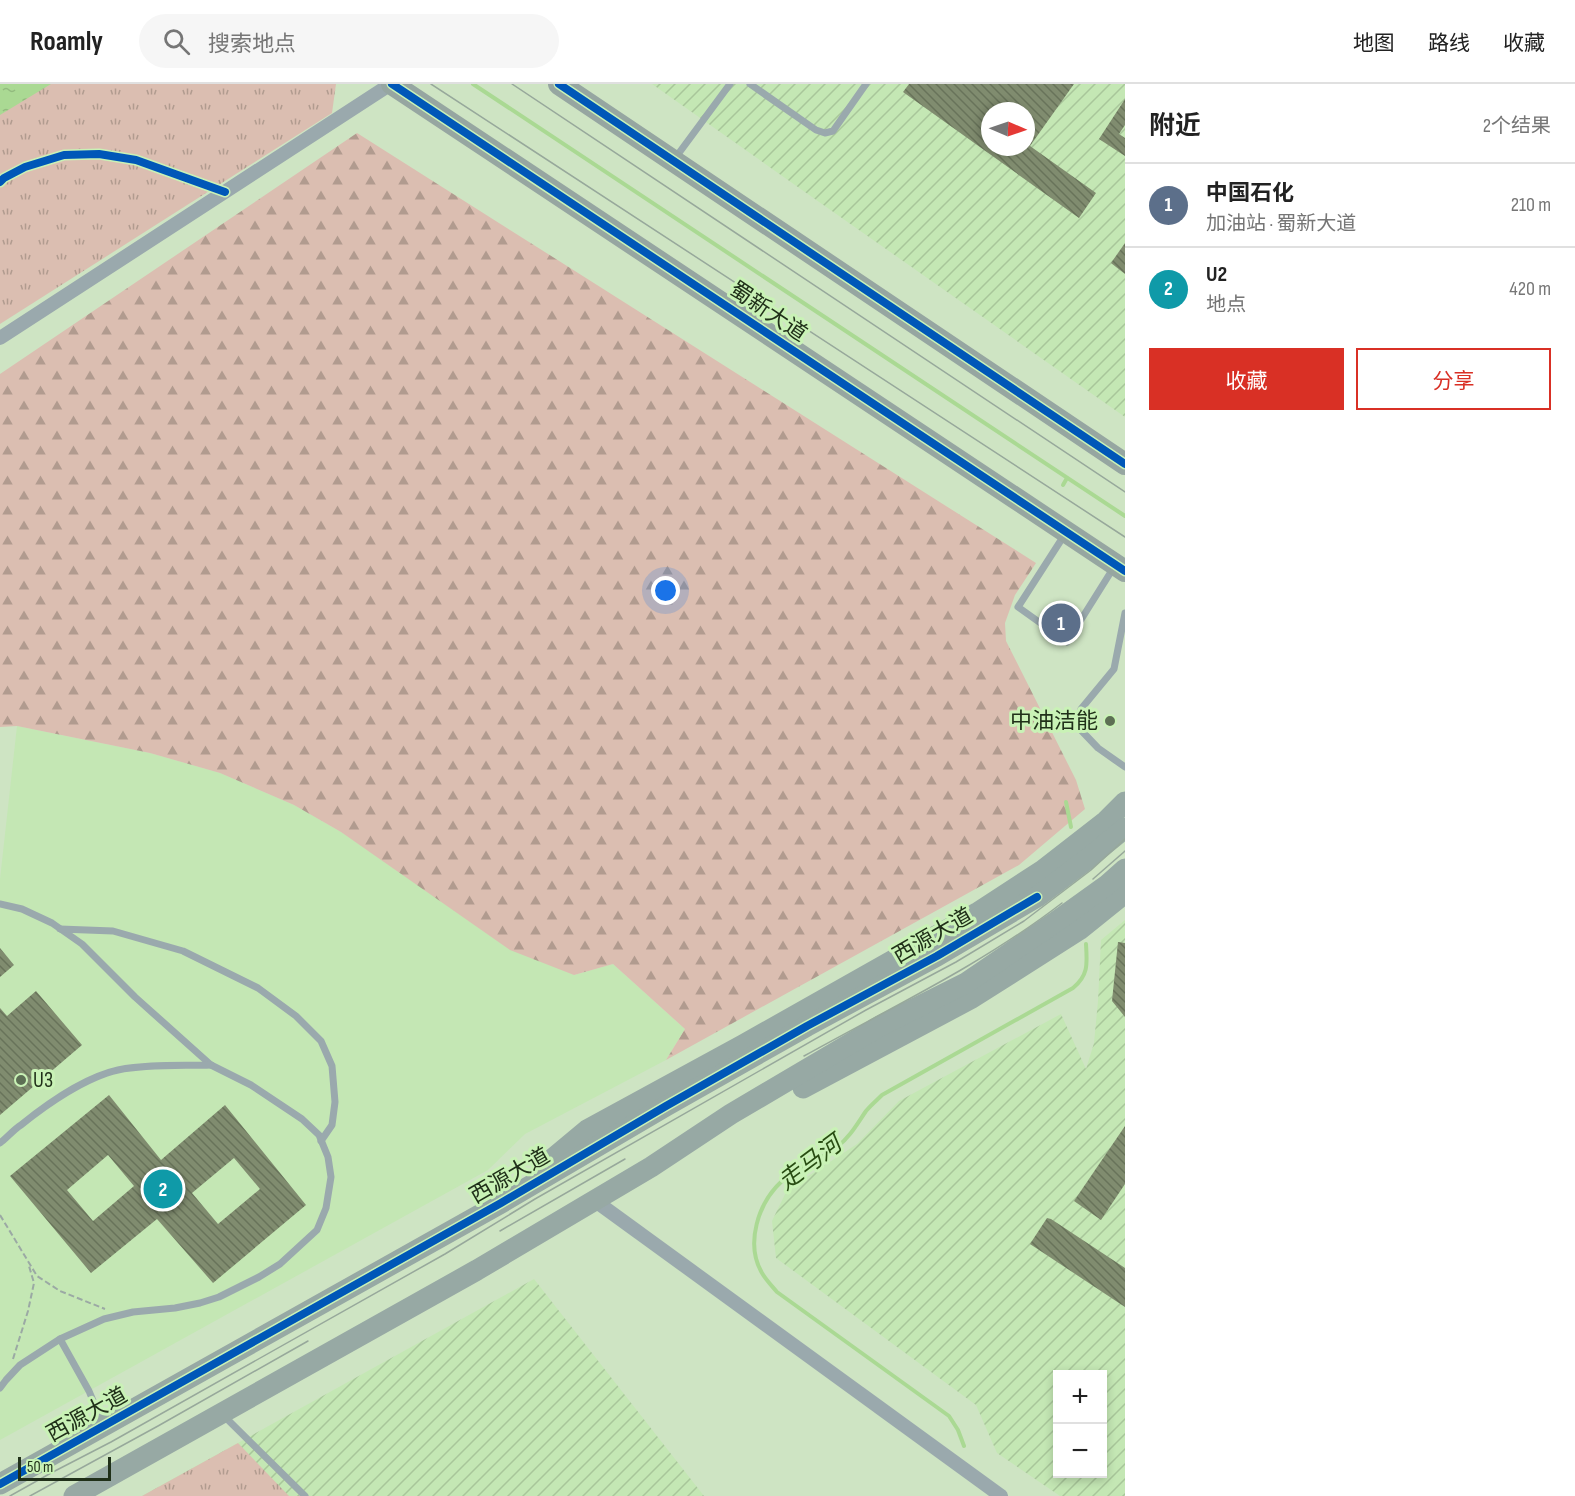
<!DOCTYPE html>
<html lang="zh">
<meta charset="utf-8">
<style>
body{margin:0;font-family:"Sofia Sans Condensed","Noto Sans SC",sans-serif;background:#f6f6f6;color:#222}
.controls{position:absolute;right:18px;bottom:18px;display:grid;overflow:hidden;border-radius:0px;box-shadow:0 3px 9px #0003}
.controls button{width:54px;height:54px;display:grid;place-items:center;padding:0;border:0;border-bottom:2px solid #e0e0e0;background:#fff;color:#222;font:30px sans-serif}
.compass{position:absolute;left:981px;top:18px;width:54px;height:54px;border-radius:50%;background:#fff;box-shadow:0 3px 9px #0003;rotate:92deg}
.scale{position:absolute;left:18px;bottom:15px;width:93px;box-sizing:border-box;padding-left:6px;border:3px solid #203019;border-top:0;font-size:16px;line-height:21px;white-space:nowrap;color:#203019;-webkit-text-stroke:4px #c9f2b6;paint-order:stroke}
.you{position:absolute;left:666px;top:507px;width:21px;height:21px;margin:-15px;border:4px solid #fff;border-radius:50%;background:#1a73e8;box-shadow:0 0 0 9px #1a73e833}
.badge{display:grid;place-items:center;width:39px;height:39px;border-radius:50%;background:#d93025;color:#fff;font-size:20px;font-weight:700}
.pin{position:absolute;translate:-50% -50%;border:3px solid #fff;box-shadow:0 2px 6px #0006}
.list{margin:0;padding:0;list-style:none}
h2{display:flex;justify-content:space-between;align-items:center;height:78px;margin:0;padding:0 24px;font-size:26px}
h2 small{font-size:20px;font-weight:400;color:#767676}
.list li{display:grid;grid-template-columns:39px 1fr auto;gap:18px;align-items:center;box-sizing:border-box;height:84px;padding:0 24px;border-top:2px solid #e0e0e0}
.list b{display:block;font-size:22px;white-space:nowrap}
.list p{margin:0;font-size:20px;white-space:nowrap;color:#767676}
.list em{font-size:20px;font-style:normal;color:#767676}
.actions{display:flex;gap:12px;padding:18px 24px}
.actions a{flex:1;padding:14px 0;border:2px solid #d93025;border-radius:0px;text-align:center;font-size:21px;color:#d93025}
.actions .main{background:#d93025;color:#fff}
.icon{flex:none;width:33px;height:33px;fill:none;stroke:currentColor;stroke-width:2;stroke-linecap:round;stroke-linejoin:round}
.map{position:relative;flex:none;width:1125px;height:1412px;overflow:hidden}
header{display:flex;align-items:center;gap:36px;box-sizing:border-box;height:84px;padding:0 30px;background:#fff;border-bottom:2px solid #e0e0e0}
header strong{font-size:28px}
nav{display:flex;gap:33px;margin-inline-start:auto;font-size:21px}
.search{width:420px;height:54px;background:#f6f6f6;display:flex;align-items:center;gap:15px;box-sizing:border-box;padding:0 21px;border-radius:33px;color:#767676;font-size:22px}
main{display:flex}
aside{flex:1;background:#fff}
.map>svg:first-child{display:block}
.built{fill:#c4e7b4}
.industrial{fill:url(#industrial-furrows);fill-rule:evenodd}
.grass{fill:url(#grass-tufts)}
.forest{fill:url(#forest-firs)}
.water{fill:url(#water-ripples)}
.lines{fill:none;stroke-linecap:round;stroke-linejoin:round}
.stream{stroke:#aad993;stroke-width:4}
.building{fill:url(#building-back-hatch);fill-rule:evenodd}
.path{stroke:#9ba9a4;stroke-width:2;stroke-dasharray:6 3;stroke-linecap:butt}
.service{stroke:#9aa9ad;stroke-width:7}
.minor{stroke:#9aa9ad;stroke-width:14}
.primary{stroke:#97a9a4;stroke-width:21}
.trunk{stroke:#96a6a1;stroke-width:22}
.tram{stroke:#97a89b;stroke-width:1.5}
.cycleway-casing{stroke:#c9f2b6;stroke-width:11}
.cycleway{stroke:#0057b8;stroke-width:8}
.poi-dot{fill:#5d6f54;stroke:#c9f2b6;stroke-width:2}
.labels{text-anchor:middle;dominant-baseline:central;stroke-width:6;stroke-linejoin:round;paint-order:stroke}
.street-label{font-size:22px;fill:#203019;stroke:#c9f2b6}
.poi-label{font-size:22px;fill:#203019;stroke:#c9f2b6;text-anchor:end}
.water-label{font-size:24px;font-style:italic;fill:#284c12;stroke:#c9f2b6}
</style>
<header>
<strong>Roamly</strong>
<div class="search"><svg class="icon" aria-label="search" viewBox="0 0 24 24"><circle cx="10" cy="10" r="6"/><path d="M15 15l6 6"/></svg>搜索地点</div>
<nav><a>地图</a><a>路线</a><a>收藏</a></nav>
</header>
<main>
<div class="map">
<svg width="1125" height="1412" viewBox="0 0 1125 1412">
<defs>
<pattern id="industrial-furrows" width="10" height="10" patternUnits="userSpaceOnUse" patternTransform="scale(1.5)"><rect width="10" height="10" fill="#c4e7b4"/><path d="M-1 1l2-2M0 10L10 0M9 11l2-2" fill="none" stroke="#a8c69a"/></pattern>
<pattern id="grass-tufts" width="24" height="20" patternUnits="userSpaceOnUse" patternTransform="scale(1.5)"><rect width="24" height="20" fill="#dbbeb1"/><path d="M3 7l-1-3M5 7V3M7 7l1-3M15 17l-1-3M17 17v-4M19 17l1-3" fill="none" stroke="#b19b8f"/></pattern>
<pattern id="forest-firs" width="22" height="20" patternUnits="userSpaceOnUse" patternTransform="scale(1.5)"><rect width="22" height="20" fill="#dbbeb1"/><path d="M5 1l3.5 6h-7zM16 11l3.5 6h-7z" fill="#b19b8f"/></pattern>
<pattern id="water-ripples" width="26" height="14" patternUnits="userSpaceOnUse" patternTransform="scale(1.5)"><rect width="26" height="14" fill="#aad993"/><path d="M2 4q2-2 4 0t4 0M15 11q2-2 4 0t4 0" fill="none" stroke="#92bb7e"/></pattern>
<pattern id="building-back-hatch" width="6" height="6" patternUnits="userSpaceOnUse" patternTransform="scale(1.5)"><rect width="6" height="6" fill="#808c6f"/><path d="M-1 5l2 2M0 0l6 6M5-1l2 2" fill="none" stroke="#68735a"/></pattern>
</defs>
<rect width="100%" height="100%" fill="#cee4c3"/>
<!-- built -->
<path class="built" d="M17 642 150 669 220 689 294 721 341 748 574 891 613 880 685 945 666 976 525 1050 488 1086 0 1356V795Z"/>
<!-- industrial -->
<g class="industrial">
<path d="M652 0H1125V333L812 113ZM990 27H1026V63H990Z"/>
<path d="M1125 836V1412H1060L997 1369 976 1321 776 1174 772 1137 787 1106 857 1060 899 1017 1061 930 1086 985 1094 959 1098 917 1101 856ZM1058 1290H1102V1390H1058Z"/>
<path d="M534 1195 704 1412H142Z"/>
</g>
<!-- grass -->
<g class="grass">
<path d="M0 0H336L332 29 0 240Z"/>
<path d="M238 1359 289 1412H142Z"/>
</g>
<!-- forest -->
<path class="forest" d="M357 49 1036 479 1015 511 1005 539 1006 557 1076 696 1085 725 1019 781 666 976 685 945 613 880 574 891 510 866 341 748 294 721 220 689 150 669 17 642 0 643V290Z"/>
<!-- water -->
<path class="water" d="M0 0H51L0 31Z"/>
<g class="lines">
<!-- stream -->
<g class="stream">
<path d="M473 0 1125 432"/>
<path d="M1063 401 1067 394"/>
<path d="M1066 718 1071 743"/>
<path d="M964 1362 958 1346 949 1332 777 1208C772 1202 766 1196 762 1189 745 1160 758 1119 782 1097 798 1083 820 1076 837 1063 850 1053 857 1040 866 1027 871 1021 877 1016 882 1011L1073 904C1089 891 1087 879 1086 860"/>
</g>
</g>
<!-- building -->
<g class="building">
<path d="M909 0H1074L1030 62 1096 109 1079 134 903 8ZM990 27H1026V63H990Z"/>
<path d="M1125 15V41L1119 50 1125 54V72L1099 55Z"/>
<path d="M1125 159V190L1111 179Z"/>
<path d="M1118 858 1125 859V933L1112 917Z"/>
<path d="M0 864 14 881 0 893Z"/>
<path d="M36 907 82 961 0 1031V924L7 932Z"/>
<path d="M109 1011 161 1076 225 1021 306 1121 213 1199 157 1135 91 1189 10 1092ZM108 1071 134 1102 93 1137 67 1106ZM234 1074 260 1105 218 1140 192 1109Z"/>
<path d="M1125 1042V1100L1101 1136 1074 1117Z"/>
<path d="M1047 1134 1051 1135 1125 1184V1223L1030 1160Z"/>
</g>
<g class="lines">
<!-- path -->
<g class="path">
<path d="M0 1131 37 1192 60 1207 105 1225"/>
<path d="M13 1275 28 1227 34 1199 29 1182"/>
</g>
<!-- service -->
<g class="service">
<path d="M750 0 816 46 825 49 833 47 866 0"/>
<path d="M676 73 730 0"/>
<path d="M1065 450 1018 523 1067 558 1114 483"/>
<path d="M1125 529 1114 585 1081 625 1077 642 1098 664 1125 683"/>
<path d="M0 820 22 825 52 839 82 860 135 913 211 981 251 1001 302 1035 319 1051 328 1073 331 1093 326 1124 317 1146 280 1180 259 1193 219 1213 200 1219 175 1224 133 1228 104 1235 60 1255 20 1281 6 1296 0 1304"/>
<path d="M60 845 113 847 183 867 258 904 296 932 321 957 332 982 335 1018 332 1041 321 1057"/>
<path d="M0 1059C7 1054 13 1046 21 1041 47 1020 86 993 118 986 148 980 181 982 211 981"/>
<path d="M60 1255 89 1307 102 1338"/>
<path d="M224 1332 305 1412"/>
</g>
<!-- minor -->
<g class="minor">
<path d="M0 254 391 0"/>
<path d="M594 1116 1001 1412"/>
</g>
<!-- primary -->
<g class="primary">
<path d="M803 1004 972 914 1079 846 1125 809"/>
<path d="M545 1081 587 1046 743 961 977 829 1043 786 1106 737 1125 718"/>
<path d="M0 1400 501 1119 666 1022 807 942 937 872 1037 813 1086 776 1125 744"/>
<path d="M74 1412 477 1186 651 1083 731 1030 880 942 966 899 1054 839 1107 801 1125 785"/>
</g>
<!-- trunk -->
<g class="trunk">
<path d="M392 0 1125 487"/>
<path d="M559 0 1125 380"/>
</g>
<!-- tram -->
<g class="tram">
<path d="M431 0 1125 453"/>
<path d="M512 0 1125 408"/>
<path d="M1093 795 1125 767"/>
<path d="M804 972C892 923 983 880 1062 819"/>
<path d="M500 1147 625 1075"/>
<path d="M10 1412 51 1389 111 1358 445 1170 535 1115 866 926 956 878 1024 837 1091 786 1125 755"/>
<path d="M30 1412 158 1342 308 1257"/>
</g>
<defs>
<g id="cycleway">
<path d="M392 0 1125 487"/>
<path d="M559 0 1125 380"/>
<path d="M0 98 4 94 25 83 64 71 99 70 136 76 225 108"/>
<path d="M0 1400 501 1119 666 1022 807 942 937 872 1037 813"/>
</g>
</defs>
<!-- cycleway casing -->
<use href="#cycleway" class="cycleway-casing"/>
<!-- cycleway -->
<use href="#cycleway" class="cycleway"/>
</g>
<!-- markers -->
<g class="poi-dot">
<circle cx="1110" cy="637" r="6"/>
<circle cx="21" cy="996" r="6"/>
</g>
<g class="labels">
<!-- street labels -->
<g class="street-label">
<text transform="translate(768 228) rotate(34)">蜀新大道</text>
<text transform="translate(933 852) rotate(-30)">西源大道</text>
<text transform="translate(510 1092) rotate(-30)">西源大道</text>
<text transform="translate(87 1331) rotate(-29)">西源大道</text>
</g>
<!-- poi labels -->
<g class="poi-label">
<text x="1098" y="637">中油洁能</text>
<text x="33" y="996" text-anchor="start">U3</text>
</g>
<!-- water labels -->
<g class="water-label">
<text transform="translate(810 1079) rotate(-37)">走马河</text>
</g>
</g>
</svg>
<div class="controls">
<button>+</button>
<button>−</button>
</div>
<svg class="compass" viewBox="-18 -18 36 36"><path d="M0-13l5 13h-10z" fill="#e53935"/><path d="M0 13l5-13h-10z" fill="#767676"/></svg>
<div class="scale">50 m</div>
<div class="you"></div>
<div class="pin badge" style="left:1061px;top:539px;background:#5c6f8a">1</div>
<div class="pin badge" style="left:163px;top:1105px;background:#0f9aa8">2</div>
</div>
<aside>
<h2>附近<small>2个结果</small></h2>
<ul class="list">
<li><span class="badge" style="background:#5c6f8a">1</span><div><b>中国石化</b><p>加油站 · 蜀新大道</p></div><em>210 m</em></li>
<li><span class="badge" style="background:#0f9aa8">2</span><div><b>U2</b><p>地点</p></div><em>420 m</em></li>
</ul>
<div class="actions"><a class="main">收藏</a><a>分享</a></div>
</aside>
</main>
